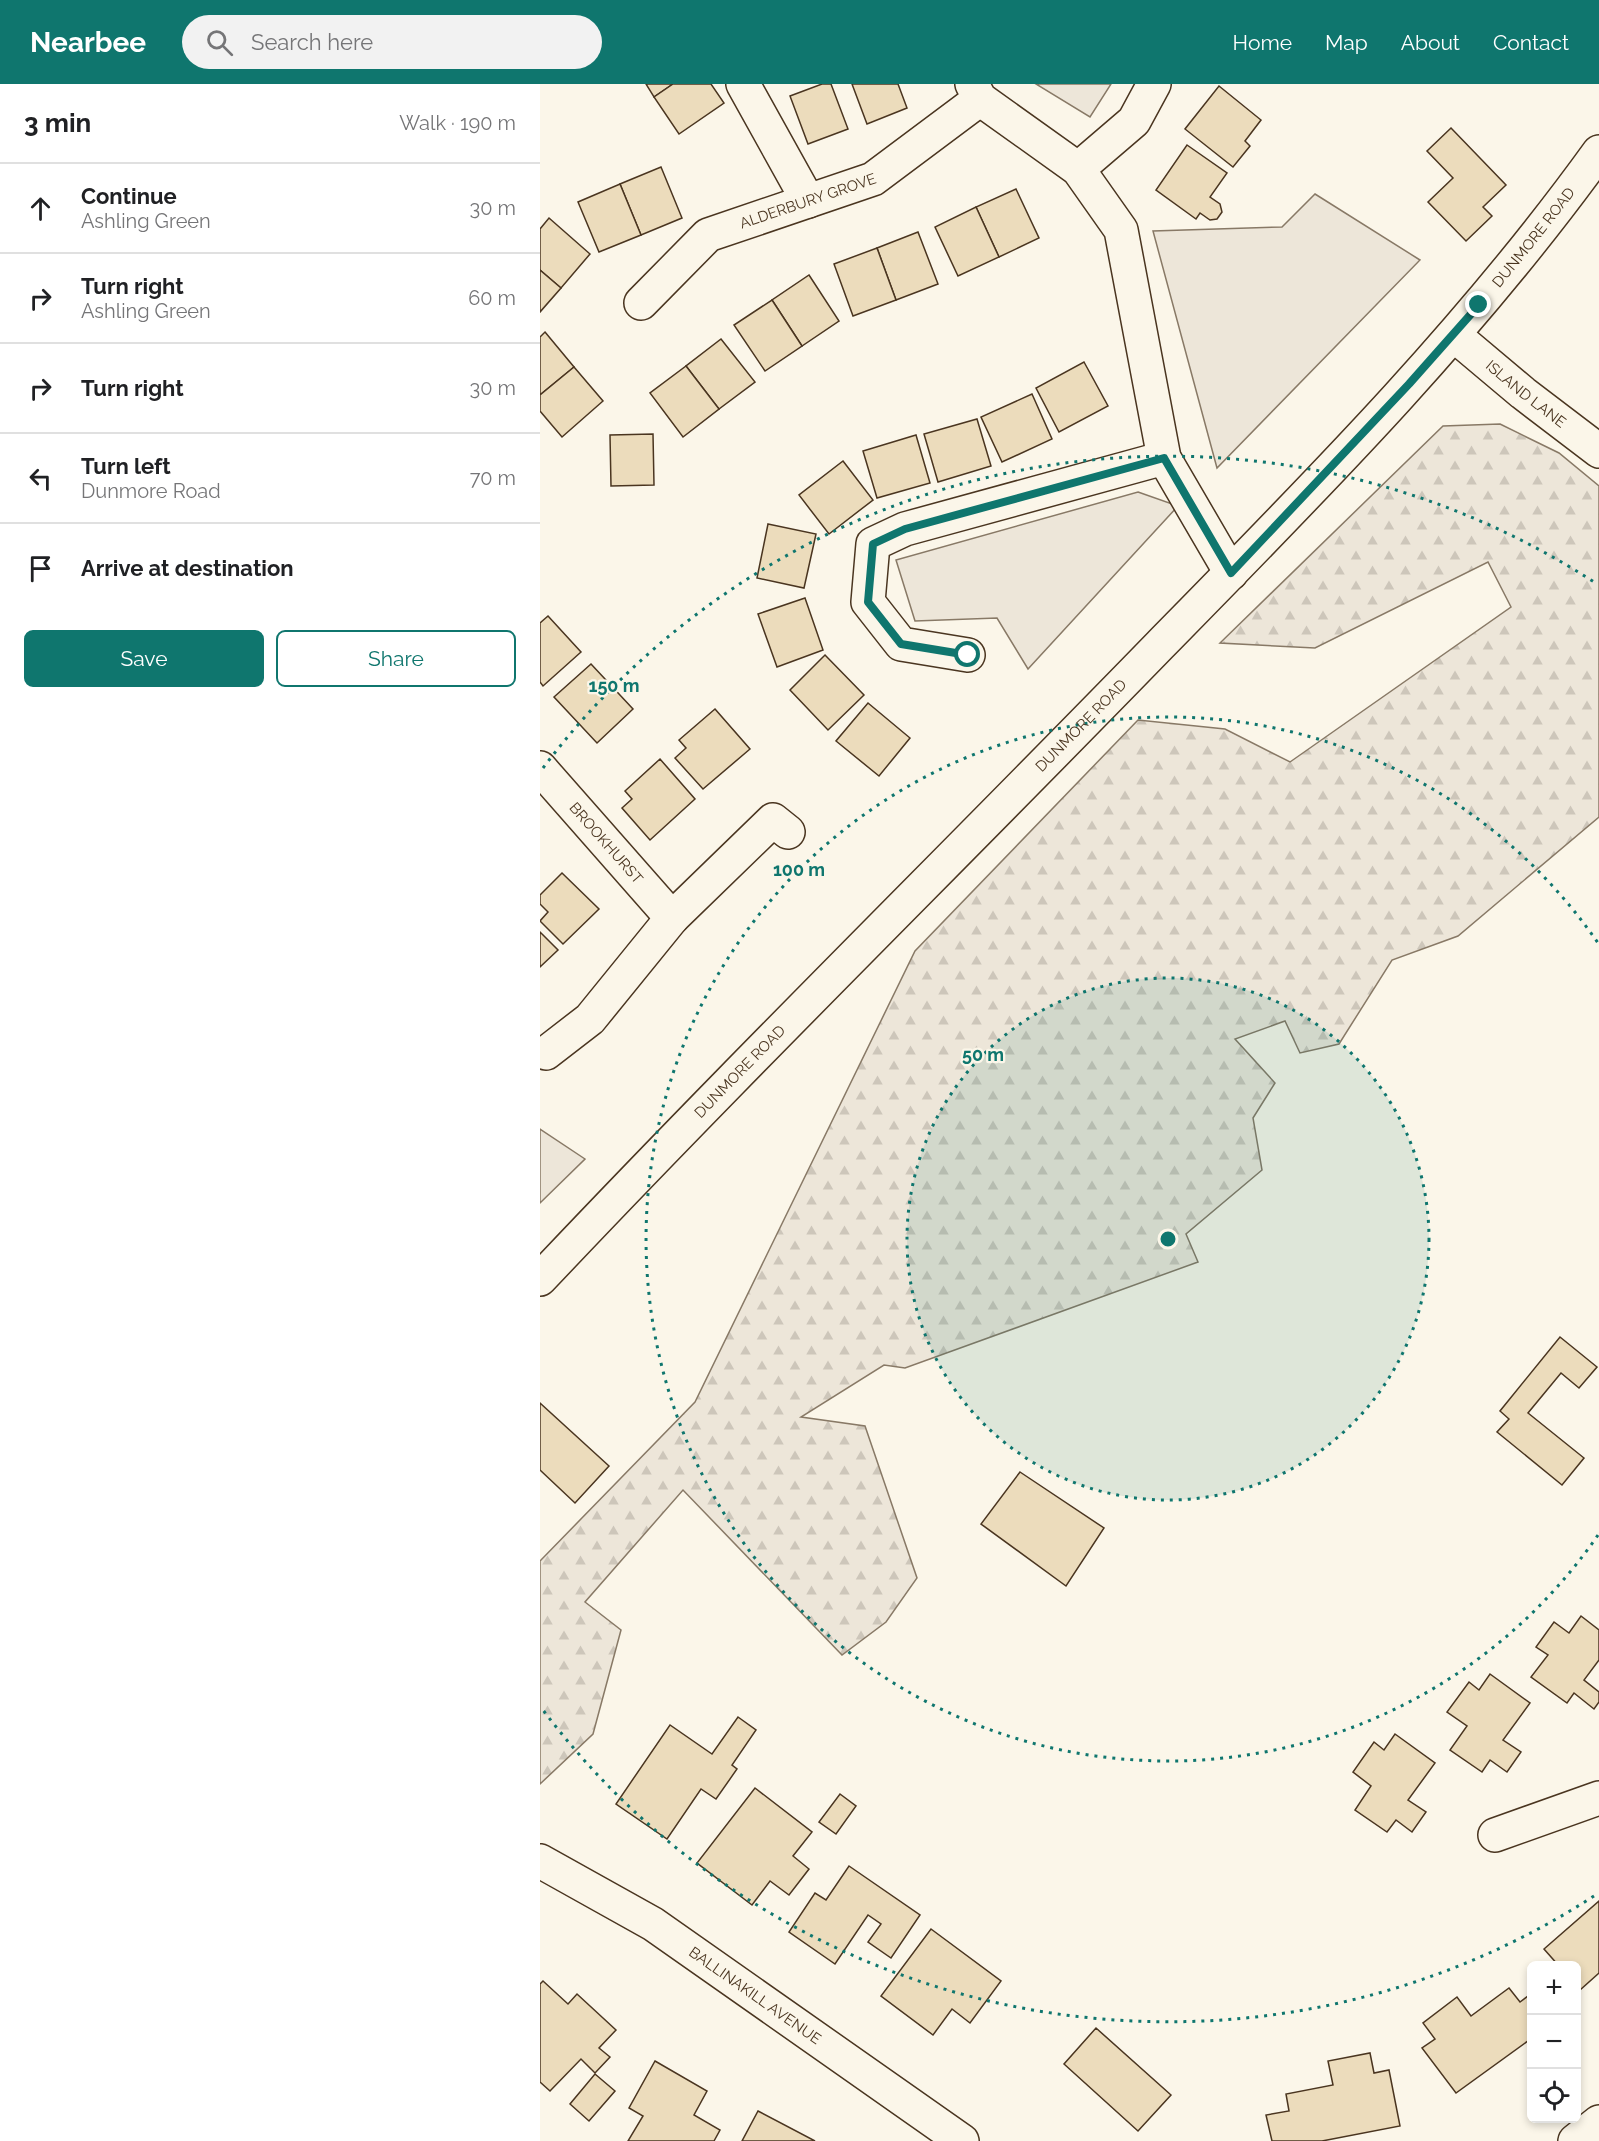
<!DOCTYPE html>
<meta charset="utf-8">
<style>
body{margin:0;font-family:Raleway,sans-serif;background:#f2f2f2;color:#202124}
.controls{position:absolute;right:18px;bottom:18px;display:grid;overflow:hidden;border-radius:9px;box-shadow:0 3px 9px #0003}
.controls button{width:54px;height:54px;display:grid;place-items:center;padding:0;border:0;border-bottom:2px solid #e0e0e0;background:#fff;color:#202124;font:30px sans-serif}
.stop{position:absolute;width:18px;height:18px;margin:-14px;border:4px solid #0f766e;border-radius:50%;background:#fff}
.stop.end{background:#0f766e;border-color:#fff;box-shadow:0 2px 6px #0008}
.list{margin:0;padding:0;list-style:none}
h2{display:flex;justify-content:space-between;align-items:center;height:78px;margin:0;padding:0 24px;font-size:26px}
h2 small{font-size:20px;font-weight:400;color:#757577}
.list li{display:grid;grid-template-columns:39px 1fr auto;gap:18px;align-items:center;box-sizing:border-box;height:90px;padding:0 24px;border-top:2px solid #e0e0e0}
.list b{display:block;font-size:22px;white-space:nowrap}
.list p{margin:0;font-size:20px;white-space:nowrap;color:#757577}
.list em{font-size:20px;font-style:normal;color:#757577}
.actions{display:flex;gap:12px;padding:18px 24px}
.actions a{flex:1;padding:14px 0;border:2px solid #0f766e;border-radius:9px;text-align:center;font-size:21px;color:#0f766e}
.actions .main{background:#0f766e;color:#fff}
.icon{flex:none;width:33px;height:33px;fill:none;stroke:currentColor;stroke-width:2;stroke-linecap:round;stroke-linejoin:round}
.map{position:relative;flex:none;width:1059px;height:2057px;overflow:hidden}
header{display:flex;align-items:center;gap:36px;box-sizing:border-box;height:84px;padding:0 30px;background:#0f766e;color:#fff}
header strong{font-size:28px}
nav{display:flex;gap:33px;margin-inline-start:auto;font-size:21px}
.search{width:420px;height:54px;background:#f2f2f2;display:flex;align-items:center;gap:15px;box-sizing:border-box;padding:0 21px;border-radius:33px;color:#757577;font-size:22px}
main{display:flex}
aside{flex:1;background:#fff}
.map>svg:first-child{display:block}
.green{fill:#ede6d9;stroke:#887966;stroke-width:1.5}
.forest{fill:url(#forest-firs);stroke:#887966;stroke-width:1.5}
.building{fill:#ecdcbc;stroke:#4a3520;stroke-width:1.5}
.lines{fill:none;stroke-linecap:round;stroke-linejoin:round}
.minor-casing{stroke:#4a3520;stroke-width:36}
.major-casing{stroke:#4a3520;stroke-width:36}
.minor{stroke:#fbf6e9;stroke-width:33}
.major{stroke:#fbf6e9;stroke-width:33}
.route{stroke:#0f766e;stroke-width:8}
.ring{fill:none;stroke:#0f766e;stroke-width:3;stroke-dasharray:3 6}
.labels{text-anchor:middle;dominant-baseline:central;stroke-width:4.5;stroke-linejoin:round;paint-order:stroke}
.street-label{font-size:15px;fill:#4a3520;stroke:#fbf6e9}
.centre{fill:#0f766e;stroke:#fbf6e9;stroke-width:3}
.ring-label{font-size:18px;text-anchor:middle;font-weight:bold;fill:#0f766e;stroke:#fbf6e9;stroke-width:4.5;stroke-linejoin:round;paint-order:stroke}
</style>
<header>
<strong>Nearbee</strong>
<div class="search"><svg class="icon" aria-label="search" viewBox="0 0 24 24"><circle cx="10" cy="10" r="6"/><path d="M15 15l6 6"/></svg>Search here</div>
<nav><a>Home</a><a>Map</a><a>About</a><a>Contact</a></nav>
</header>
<main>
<aside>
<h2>3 min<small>Walk · 190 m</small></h2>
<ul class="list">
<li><svg class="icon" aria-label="ahead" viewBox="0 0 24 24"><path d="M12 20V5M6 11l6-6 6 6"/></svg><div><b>Continue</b><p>Ashling Green</p></div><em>30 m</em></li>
<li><svg class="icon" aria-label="right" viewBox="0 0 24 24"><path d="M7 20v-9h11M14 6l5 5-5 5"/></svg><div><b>Turn right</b><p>Ashling Green</p></div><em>60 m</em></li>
<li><svg class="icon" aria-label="right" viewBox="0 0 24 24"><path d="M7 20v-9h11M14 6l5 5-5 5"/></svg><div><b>Turn right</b></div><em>30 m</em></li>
<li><svg class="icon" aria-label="left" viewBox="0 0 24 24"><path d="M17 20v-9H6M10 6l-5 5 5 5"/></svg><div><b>Turn left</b><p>Dunmore Road</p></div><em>70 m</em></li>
<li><svg class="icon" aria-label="arrive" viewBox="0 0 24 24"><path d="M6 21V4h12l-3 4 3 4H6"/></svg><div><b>Arrive at destination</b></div></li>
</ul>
<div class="actions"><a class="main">Save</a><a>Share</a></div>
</aside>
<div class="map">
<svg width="1059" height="2057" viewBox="0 0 1059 2057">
<defs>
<pattern id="forest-firs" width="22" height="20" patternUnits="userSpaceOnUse" patternTransform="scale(1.5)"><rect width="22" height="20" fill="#ede6d9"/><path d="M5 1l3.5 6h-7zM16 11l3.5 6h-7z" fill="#cdc6ba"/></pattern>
</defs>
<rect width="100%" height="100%" fill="#fbf6e9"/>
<!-- green -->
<g class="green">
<path d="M496 0H571L550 33Z"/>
<path d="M775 110 880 176 677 384 613 147 742 143Z"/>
<path d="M598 408 638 422 488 585 457 534 375 537 356 476Z"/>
<path d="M0 1045 45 1075 0 1119Z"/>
</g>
<!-- forest -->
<path class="forest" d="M960 340 1019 369 1059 402V733L918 852 852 876 799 960 760 969 745 937 695 955 735 999 713 1034 722 1086 646 1150 658 1178 365 1284 344 1281 261 1333 325 1342 377 1494 346 1538 302 1571 143 1406 45 1518 81 1546 53 1650 0 1700V1477L155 1318 375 867 598 636 685 645 750 678 971 523 948 478 775 564 680 559 903 342Z"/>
<!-- building -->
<g class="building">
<path d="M106 0H133L114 13Z"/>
<path d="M133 0H171L184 19 139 50 114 13Z"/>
<path d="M282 0H291L308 45 268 60 250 12Z"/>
<path d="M312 0H358L367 24 327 40Z"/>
<path d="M679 2 721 36 705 57 710 62 693 83 645 45Z"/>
<path d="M911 44 966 101 943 123 952 132 926 157 888 118 913 94 887 67Z"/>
<path d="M647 61 687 89 670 113 680 120 682 128 677 135 670 136 660 129 656 135 616 106Z"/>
<path d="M121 83 142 134 101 151 80 100Z"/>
<path d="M80 100 101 151 59 168 38 118Z"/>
<path d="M476 105 499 154 459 173 436 123Z"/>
<path d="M436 123 459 173 418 192 395 143Z"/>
<path d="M9 134 50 170 21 204 0 186V145Z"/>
<path d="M378 148 398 200 356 216 337 164Z"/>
<path d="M337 164 356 216 313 232 294 180Z"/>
<path d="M0 186 21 204 0 228Z"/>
<path d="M269 191 299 237 262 262 232 216Z"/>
<path d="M232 216 262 262 225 287 194 241Z"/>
<path d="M5 248 34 283 0 311V253Z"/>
<path d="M181 255 215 298 179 325 146 282Z"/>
<path d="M544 278 568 322 519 348 496 304Z"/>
<path d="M146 282 179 325 143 353 110 309Z"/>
<path d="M34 283 63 317 22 353 0 327V311Z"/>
<path d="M492 310 512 355 462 378 441 333Z"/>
<path d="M437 335 451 382 398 398 384 350Z"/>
<path d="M113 350 114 401 71 402 70 351Z"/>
<path d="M376 351 390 399 337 414 323 367Z"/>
<path d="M303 377 333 416 289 450 259 411Z"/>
<path d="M228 440 276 450 264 504 217 494Z"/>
<path d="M265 514 283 566 237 583 218 530Z"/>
<path d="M8 532 41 568 3 602 0 598V539Z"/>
<path d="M285 571 324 611 288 646 250 606Z"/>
<path d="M51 580 93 625 57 659 14 613Z"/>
<path d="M328 619 370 654 339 692 296 657Z"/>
<path d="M175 625 210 665 163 705 135 674 146 664 139 656Z"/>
<path d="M120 675 155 715 110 756 82 724 92 715 85 707Z"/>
<path d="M22 789 59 825 23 860 0 837 8 828 0 820V811Z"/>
<path d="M0 848 18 866 0 883Z"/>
<path d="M1020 1253 1057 1283 1039 1304 1021 1289 988 1329 1044 1374 1022 1401 957 1348 969 1335 960 1327Z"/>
<path d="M0 1319 69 1382 35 1419 0 1386Z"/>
<path d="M480 1388 564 1444 526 1502 441 1440Z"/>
<path d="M1041 1532 1059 1546V1576L1044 1596 1059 1608V1618L1054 1625 1034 1609 1027 1619 991 1593 1008 1571 996 1563 1014 1538 1029 1549Z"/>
<path d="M950 1590 990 1619 963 1656 981 1668 967 1688 950 1676 942 1688 910 1666 927 1642 907 1628 929 1598 939 1606Z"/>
<path d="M198 1633 216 1646 192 1681 197 1685 176 1715 161 1705 127 1755 76 1720 130 1641 172 1670Z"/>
<path d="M855 1650 895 1679 868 1716 886 1728 872 1748 856 1736 847 1748 815 1726 831 1702 813 1688 834 1658 844 1666Z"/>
<path d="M215 1704 272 1748 253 1772 269 1785 249 1811 230 1797 212 1821 157 1779Z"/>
<path d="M300 1710 316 1722 296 1750 279 1738Z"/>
<path d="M309 1782 380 1831 351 1874 328 1858 341 1840 328 1831 295 1880 249 1848 275 1809 286 1816Z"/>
<path d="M1059 1817V1889L1040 1906 1036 1902V1882H1019L1004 1865Z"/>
<path d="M391 1845 461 1897 430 1939 412 1925 393 1951 341 1912Z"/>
<path d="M3 1897 28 1920 37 1910 76 1946 59 1964 70 1973 55 1989 41 1975 10 2007 0 1998V1900Z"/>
<path d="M969 1904 980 1918 992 1909V1954L916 2009 882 1964 895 1955 883 1939 917 1913 931 1932Z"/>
<path d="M556 1944 631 2011 598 2047 524 1980Z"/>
<path d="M830 1969 834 1989 849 1986 860 2042 782 2057H732L726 2031 749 2027 746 2010 793 2001 788 1977Z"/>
<path d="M115 1977 167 2007 154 2031 180 2046 174 2057H88L103 2032 89 2024Z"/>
<path d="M55 1990 75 2007 49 2037 30 2020Z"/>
<path d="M218 2027 275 2057H202Z"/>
</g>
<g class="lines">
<defs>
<g id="minor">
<path d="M203 0 268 117"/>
<path d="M432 0 440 15 538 85 581 146 624 374 691 489"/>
<path d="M538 85 594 37 614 0"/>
<path id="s1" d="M101 219 168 151 333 95 440 15"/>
<path id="s2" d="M914 251 983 309 1059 367"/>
<path d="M428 571 361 560 328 518 333 460 365 445 624 374"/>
<path id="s3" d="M0 684 132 834"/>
<path d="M6 969 50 935 132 834 233 736 248 748"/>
<path d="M955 1751 1059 1714"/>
<path id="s4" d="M0 1777 113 1840 422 2057"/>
<path d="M1035 2057 1059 2038"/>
</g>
<g id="major">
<path id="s5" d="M0 1195C203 980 414 773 620 561 774 404 930 247 1059 68"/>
</g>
</defs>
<!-- minor casing -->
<use href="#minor" class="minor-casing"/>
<!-- major casing -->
<use href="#major" class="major-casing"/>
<!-- minor -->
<use href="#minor" class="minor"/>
<!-- major -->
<use href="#major" class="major"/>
</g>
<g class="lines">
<!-- route -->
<path class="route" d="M428 571 361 560 328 518 333 460 365 445 624 374 691 489 869 300 939 221"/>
</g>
<!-- distance rings -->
<circle cx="628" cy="1155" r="261" fill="#0f766e" fill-opacity=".12"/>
<g class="ring">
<circle cx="628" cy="1155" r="261"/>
<path d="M1058 1451A522 522 0 1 1 1058 859"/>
<path d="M1054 1812A783 783 0 0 1 3 1626M3 684A783 783 0 0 1 1054 498"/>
</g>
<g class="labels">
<!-- street labels -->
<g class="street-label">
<text stroke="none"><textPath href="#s1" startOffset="201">ALDERBURY GROVE</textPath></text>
<text stroke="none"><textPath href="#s5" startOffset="1440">DUNMORE ROAD</textPath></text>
<text stroke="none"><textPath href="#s2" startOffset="93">ISLAND LANE</textPath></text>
<text stroke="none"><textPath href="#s5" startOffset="774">DUNMORE ROAD</textPath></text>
<text stroke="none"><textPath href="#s3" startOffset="100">BROOKHURST</textPath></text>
<text stroke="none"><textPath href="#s5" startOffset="288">DUNMORE ROAD</textPath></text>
<text stroke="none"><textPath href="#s4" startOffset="254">BALLINAKILL AVENUE</textPath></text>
</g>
</g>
<circle cx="628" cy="1155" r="9" class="centre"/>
<g class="ring-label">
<text x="74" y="608">150 m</text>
<text x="259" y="792">100 m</text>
<text x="443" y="977">50 m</text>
</g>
</svg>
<div class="controls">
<button>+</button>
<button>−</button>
<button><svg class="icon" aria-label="locate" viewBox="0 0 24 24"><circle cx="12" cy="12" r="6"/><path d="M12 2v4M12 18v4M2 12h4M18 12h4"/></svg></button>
</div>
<div class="stop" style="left:428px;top:571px"></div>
<div class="stop end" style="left:939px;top:221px"></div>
</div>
</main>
